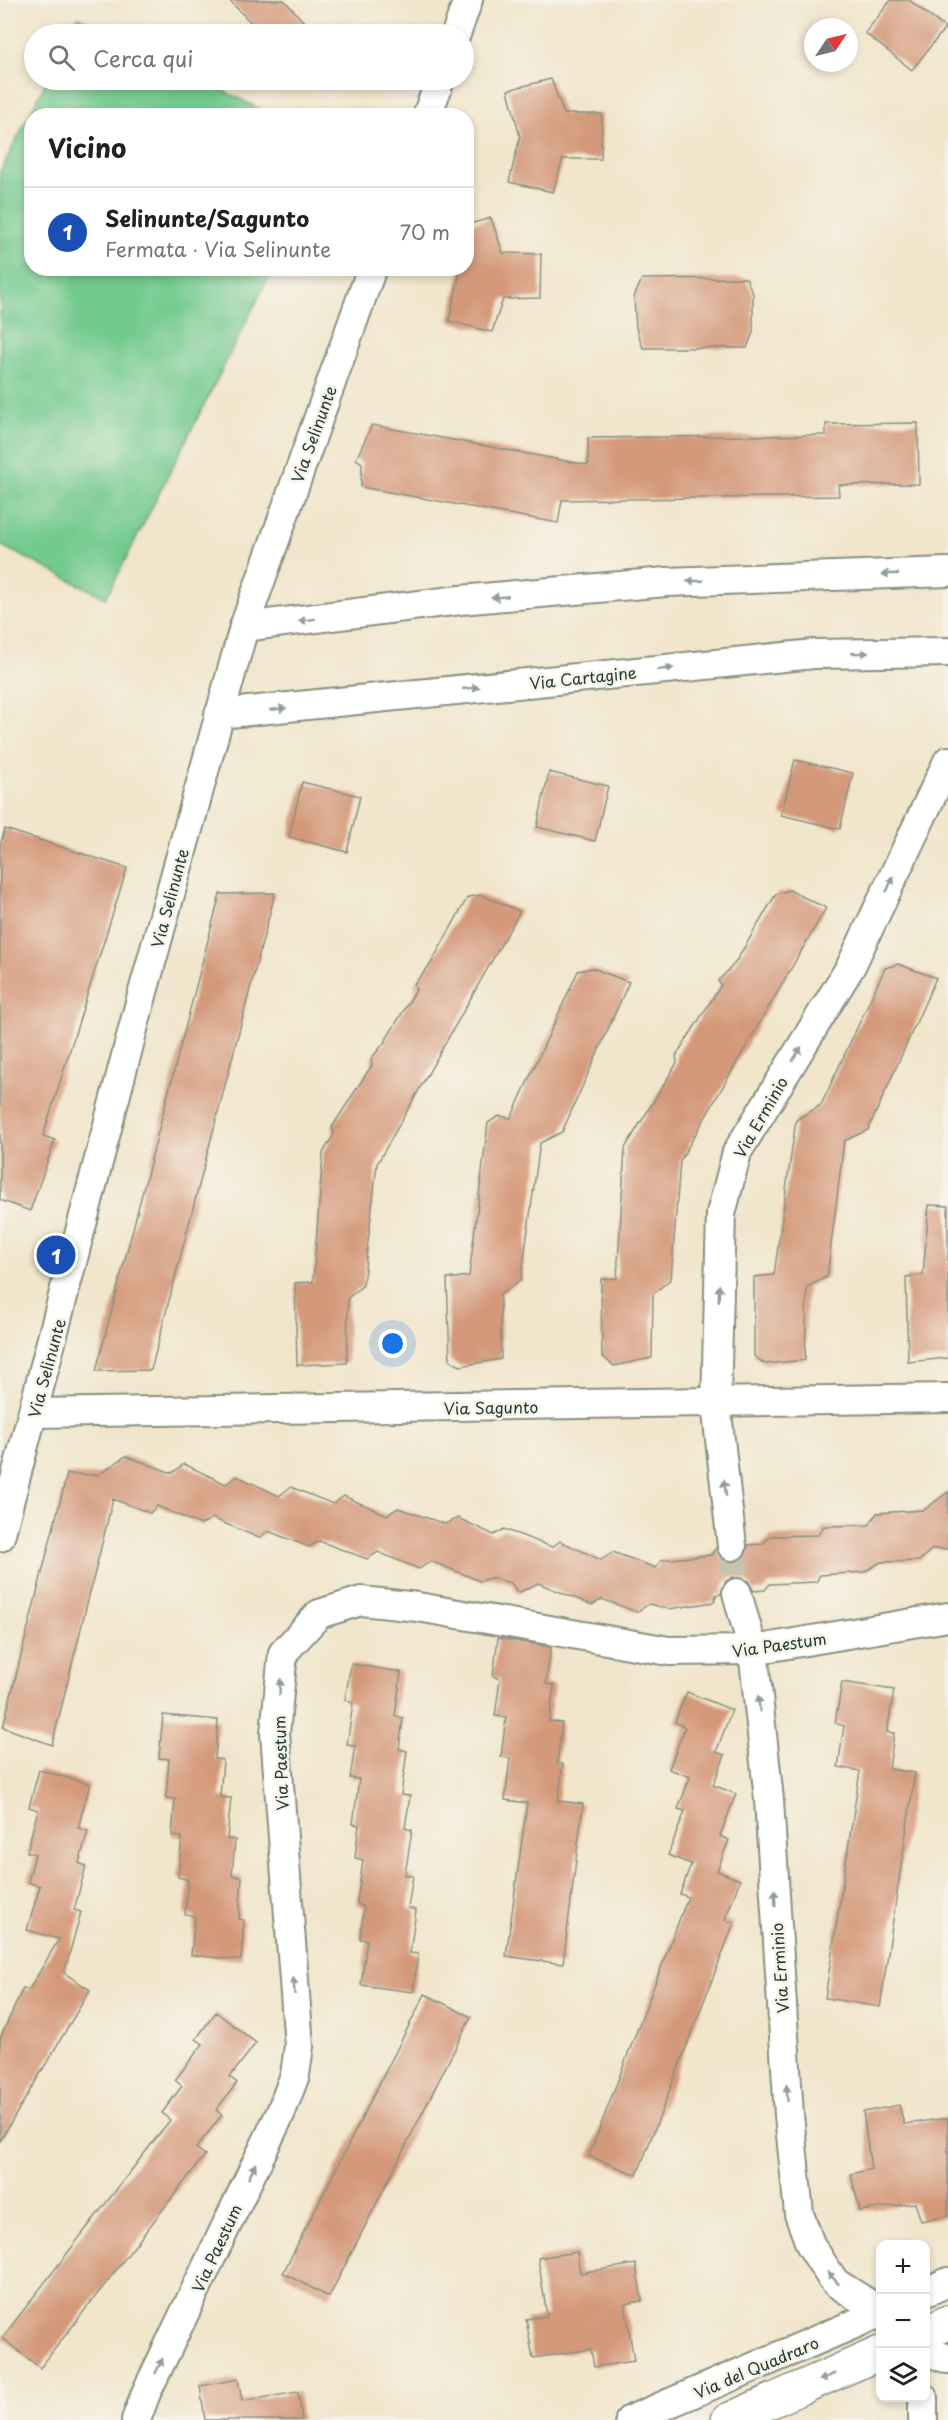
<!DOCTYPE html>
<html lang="it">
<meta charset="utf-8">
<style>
body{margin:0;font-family:"Playpen Sans",sans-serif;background:#f2f2f2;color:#202124}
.controls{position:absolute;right:18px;bottom:18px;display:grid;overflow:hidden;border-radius:12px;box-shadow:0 3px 9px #0003}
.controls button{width:54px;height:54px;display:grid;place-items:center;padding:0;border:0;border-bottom:2px solid #e0e0e0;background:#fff;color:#202124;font:30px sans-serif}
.compass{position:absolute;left:804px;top:18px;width:54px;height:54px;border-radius:50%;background:#fff;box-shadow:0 3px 9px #0003;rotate:55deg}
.you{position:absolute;left:393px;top:1344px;width:21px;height:21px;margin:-15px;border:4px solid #fff;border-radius:50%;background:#1a73e8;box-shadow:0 0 0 9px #1a73e833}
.badge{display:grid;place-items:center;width:39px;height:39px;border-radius:50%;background:#7c3aed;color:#fff;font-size:20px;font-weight:700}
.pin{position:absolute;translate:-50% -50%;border:3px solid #fff;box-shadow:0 2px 6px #0006}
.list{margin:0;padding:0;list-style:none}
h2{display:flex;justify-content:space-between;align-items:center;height:78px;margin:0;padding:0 24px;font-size:26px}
h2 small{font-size:20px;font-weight:400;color:#757577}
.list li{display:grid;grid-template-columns:39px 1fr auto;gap:18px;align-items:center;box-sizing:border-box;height:90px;padding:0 24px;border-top:2px solid #e0e0e0}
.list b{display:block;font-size:22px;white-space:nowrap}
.list p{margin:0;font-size:20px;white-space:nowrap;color:#757577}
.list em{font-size:20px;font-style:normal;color:#757577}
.icon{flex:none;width:33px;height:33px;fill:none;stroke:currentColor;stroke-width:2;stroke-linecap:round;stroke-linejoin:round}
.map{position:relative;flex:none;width:948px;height:2420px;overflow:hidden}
.search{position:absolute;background:#fff;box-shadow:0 3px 9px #0003;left:24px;top:24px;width:450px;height:66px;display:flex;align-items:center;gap:15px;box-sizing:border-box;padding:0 21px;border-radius:33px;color:#757577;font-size:22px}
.panel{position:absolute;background:#fff;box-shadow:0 3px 9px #0003;left:24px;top:108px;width:450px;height:168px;border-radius:24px}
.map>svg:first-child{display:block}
.green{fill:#73ca8f;stroke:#498462;stroke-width:1.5}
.building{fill:#d4997a}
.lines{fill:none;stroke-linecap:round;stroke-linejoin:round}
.minor-tunnel{stroke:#c7c3ad;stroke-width:28;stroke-dasharray:28 14;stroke-linecap:butt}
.minor-casing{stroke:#889180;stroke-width:32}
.secondary-casing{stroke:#889180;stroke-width:36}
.minor{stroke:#fff;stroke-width:28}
.secondary{stroke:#fff;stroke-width:33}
.oneway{fill:#8f9e9a}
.labels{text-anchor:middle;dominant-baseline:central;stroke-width:5;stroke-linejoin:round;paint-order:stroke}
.street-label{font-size:16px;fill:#1f3d34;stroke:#f7f3e8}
</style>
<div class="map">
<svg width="948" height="2420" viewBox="0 0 948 2420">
<rect width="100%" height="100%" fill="#f7f3e8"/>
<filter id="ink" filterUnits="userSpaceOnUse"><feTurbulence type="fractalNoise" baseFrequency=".0167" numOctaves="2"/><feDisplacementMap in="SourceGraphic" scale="12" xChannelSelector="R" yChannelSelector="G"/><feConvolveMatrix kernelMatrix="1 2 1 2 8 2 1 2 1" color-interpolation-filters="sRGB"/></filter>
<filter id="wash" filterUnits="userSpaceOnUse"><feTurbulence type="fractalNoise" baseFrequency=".008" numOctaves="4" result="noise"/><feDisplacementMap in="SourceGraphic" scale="24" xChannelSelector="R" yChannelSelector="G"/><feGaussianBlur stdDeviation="1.35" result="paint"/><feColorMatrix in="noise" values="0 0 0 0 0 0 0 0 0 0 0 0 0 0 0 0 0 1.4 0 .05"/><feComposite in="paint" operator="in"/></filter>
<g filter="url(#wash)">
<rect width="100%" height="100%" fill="#f1e5cb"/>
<!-- green -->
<g class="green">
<path d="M78 17 114 34H69Z"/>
<path d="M47 80H202L272 115 32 116V268L273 269 106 598 0 545V172Z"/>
</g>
<g id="blocks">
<!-- building -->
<g class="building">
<path d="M229 0H284L315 34H262Z"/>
<path d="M891 0H909L945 28 912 70 865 33Z"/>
<path d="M551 79 564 114H602L601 159H563L553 192 509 182 520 137 508 90Z"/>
<path d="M491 218 503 253 541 254 540 298 503 299 492 332 449 321 461 268H466V225Z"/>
<path d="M746 278 753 294V332L747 348H643L636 328 634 297 642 279Z"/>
<path d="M918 423 919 484 838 485 839 496 562 500 558 523 361 487 362 463 356 459 372 425 588 465V438L826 435V424Z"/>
<path d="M795 760 853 773 840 829 781 815Z"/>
<path d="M549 772 608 786 595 841 537 827Z"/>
<path d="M302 782 360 796 347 852 289 837Z"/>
<path d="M5 829 127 868 43 1136 55 1140 30 1211 0 1200V845Z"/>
<path d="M789 890 826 908 680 1161 671 1279 653 1294 652 1358 614 1366 602 1356 601 1279 617 1278 625 1148 677 1063 676 1056 721 985 718 981 735 963 776 894Z"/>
<path d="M275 893 151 1370 96 1371 220 894Z"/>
<path d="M480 895 520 911 377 1164 363 1285 348 1298 347 1363 297 1365 295 1283 313 1282 323 1153 334 1134 332 1127 372 1065 371 1059 384 1043 416 990 414 984 430 965 468 897Z"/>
<path d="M898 964 936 978 868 1130 844 1141 827 1277 807 1287 805 1360 765 1364 754 1356V1277L774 1275 796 1120 821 1105 885 968Z"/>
<path d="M592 968 629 982 562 1132 540 1143 521 1280 500 1295 501 1359 460 1366 450 1360 447 1279 469 1276 488 1123 499 1116 511 1118 578 971Z"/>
<path d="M929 1205 948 1206V1358L908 1362 906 1277 923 1275Z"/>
<path d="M126 1456 172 1473 184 1464 226 1484 237 1476 279 1496 291 1487 333 1504 344 1496 387 1515 398 1508 445 1524 458 1518 494 1535 504 1529 552 1547 560 1541 601 1560 613 1552 656 1568 661 1560 711 1555 716 1548 725 1561 734 1562 742 1559 748 1545 762 1544 771 1536 818 1535 824 1526 869 1525 877 1513 924 1510 948 1492V1549H932L919 1561 881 1562 864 1572 820 1575 816 1582 770 1584 765 1590 754 1591 748 1581 733 1577 725 1582 721 1594 716 1595 714 1602 669 1609 649 1604 637 1612 602 1599 592 1605 538 1583 518 1593 511 1583 491 1578 480 1581 431 1561 419 1569 378 1552 367 1559 319 1541 309 1547 268 1531 259 1538 212 1518 201 1525 157 1506 150 1513 113 1499 52 1745 3 1727 67 1474 98 1475Z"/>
<path d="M498 1638 551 1647 546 1684 554 1685 549 1721 562 1723 557 1763 563 1764 558 1801 583 1804 563 1964 506 1956 527 1803 505 1800 510 1758 501 1757 506 1717 495 1716 500 1679 493 1676Z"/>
<path d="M351 1664 401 1672 395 1716 403 1718 399 1749 407 1751 401 1795 410 1796 405 1828 412 1830 405 1875 413 1876 408 1908 416 1910 410 1953 418 1954 413 1992 361 1985 367 1940 360 1939 364 1907 357 1903 363 1860 355 1858 359 1825 353 1824 359 1779 350 1778 355 1746 347 1745 353 1703 345 1700Z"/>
<path d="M842 1682 894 1690 887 1732 894 1733 889 1769 915 1773 880 2007 825 1998 860 1771 838 1767 844 1726 835 1723Z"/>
<path d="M687 1692 732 1710 716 1752 725 1755 713 1785 736 1794 720 1836 729 1840 717 1871 740 1880 725 1920 734 1923 637 2175 589 2156 688 1897 680 1894 691 1864 668 1855 685 1811 678 1809 690 1777 669 1769 685 1727 675 1722Z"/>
<path d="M163 1715 218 1720 215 1759 223 1760 220 1797 231 1798 227 1839 235 1840 232 1876 242 1877 239 1919 244 1920 241 1960 191 1955 195 1916 185 1914 188 1880 178 1877 182 1837 172 1836 175 1799 166 1798 169 1759 159 1758Z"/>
<path d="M39 1770 90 1784 78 1828 88 1831 79 1863 86 1866 74 1910 81 1912 64 1973 90 1990 0 2141V2039L23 1988 29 1990 59 1939 27 1930 40 1886 28 1882 35 1854 27 1852 38 1810 29 1807Z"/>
<path d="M425 1994 471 2017 329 2297 283 2273Z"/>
<path d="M216 2012 256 2043 230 2077 237 2083 216 2110 222 2115 196 2148 205 2155 40 2368 2 2338 170 2120 162 2113 182 2086 175 2080 203 2044 196 2039Z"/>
<path d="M899 2105 904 2124 948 2118V2216L921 2221 915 2203 860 2211 851 2174 871 2169 863 2112Z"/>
<path d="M577 2252 580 2273 636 2264 642 2301 625 2304 634 2361 594 2367 591 2349 533 2358 526 2319 547 2316 538 2258Z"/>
<path d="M238 2379 242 2401 298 2392 302 2420H205L200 2386Z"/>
</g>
</g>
</g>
<g filter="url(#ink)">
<use href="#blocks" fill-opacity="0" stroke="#889180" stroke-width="1.5"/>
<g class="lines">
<!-- minor-tunnel -->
<path class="minor-tunnel" d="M732 1546 737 1593"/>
<defs>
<g id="minor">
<path d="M456 34 468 0"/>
<path d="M427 116 440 80"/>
<path d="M244 627 460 600 666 582 948 572"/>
<path d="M219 714 814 654 948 652"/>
<path d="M35 1413 948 1398"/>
<path d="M0 1537 138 1010 244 627 372 268"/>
<path d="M732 1546 716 1404 721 1214 737 1152 851 966 948 761"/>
<path d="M737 1593 753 1650 769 1800 789 2115 799 2214 810 2244 829 2274 836 2283 880 2311"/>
<path d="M926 2292 948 2282"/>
<path d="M926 2351 948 2359"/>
<path d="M136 2420 146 2393 281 2112 295 2075 299 2046 275 1733 283 1653 319 1614 361 1601 418 1607 669 1651 753 1650 948 1617"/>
<path d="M630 2420 880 2313"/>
<path d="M923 2420V2398"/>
</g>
<g id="secondary">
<path d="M926 2333 948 2322"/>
<path d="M728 2420 880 2353"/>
</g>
</defs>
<!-- minor casing -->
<use href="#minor" class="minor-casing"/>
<!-- secondary casing -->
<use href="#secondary" class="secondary-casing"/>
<!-- minor -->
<use href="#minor" class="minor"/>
<!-- secondary -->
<use href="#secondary" class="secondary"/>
</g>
<!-- one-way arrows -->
<defs><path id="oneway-solid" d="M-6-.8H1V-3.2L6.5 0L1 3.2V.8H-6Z" transform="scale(1.5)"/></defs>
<g class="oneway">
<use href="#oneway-solid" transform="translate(890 574) rotate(178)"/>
<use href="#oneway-solid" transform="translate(695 581) rotate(178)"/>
<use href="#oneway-solid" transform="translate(500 597) rotate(175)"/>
<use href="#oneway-solid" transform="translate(307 620) rotate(173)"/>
<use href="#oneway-solid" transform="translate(860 653) rotate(-1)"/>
<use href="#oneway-solid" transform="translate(665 669) rotate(-6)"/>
<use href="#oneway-solid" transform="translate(471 688) rotate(-6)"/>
<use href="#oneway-solid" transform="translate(278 709) rotate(-6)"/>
<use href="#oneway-solid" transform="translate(890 884) rotate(-65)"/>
<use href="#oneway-solid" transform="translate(797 1054) rotate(-58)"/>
<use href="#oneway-solid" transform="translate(719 1293) rotate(-88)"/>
<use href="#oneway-solid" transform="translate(725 1488) rotate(-97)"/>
<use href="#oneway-solid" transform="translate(280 1687) rotate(-85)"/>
<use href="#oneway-solid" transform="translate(759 1704) rotate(-96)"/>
<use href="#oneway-solid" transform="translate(775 1898) rotate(-93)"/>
<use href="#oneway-solid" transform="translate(294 1986) rotate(-94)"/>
<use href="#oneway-solid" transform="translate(787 2093) rotate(-94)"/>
<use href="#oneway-solid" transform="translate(252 2171) rotate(-65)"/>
<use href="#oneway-solid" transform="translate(833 2278) rotate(-133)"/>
<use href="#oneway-solid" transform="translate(159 2366) rotate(-64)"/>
<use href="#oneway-solid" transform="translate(827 2377) rotate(156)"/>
</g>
</g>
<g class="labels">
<!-- street labels -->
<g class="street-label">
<text transform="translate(313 434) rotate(-70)">Via Selinunte</text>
<text transform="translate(583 677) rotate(-6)">Via Cartagine</text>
<text transform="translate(169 898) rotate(-75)">Via Selinunte</text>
<text transform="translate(760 1117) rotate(-60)">Via Erminio</text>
<text transform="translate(46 1368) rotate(-75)">Via Selinunte</text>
<text transform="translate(491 1407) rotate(-1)">Via Sagunto</text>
<text transform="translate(779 1644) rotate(-8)">Via Paestum</text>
<text transform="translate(280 1763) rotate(-92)">Via Paestum</text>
<text transform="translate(779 1968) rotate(-94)">Via Erminio</text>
<text transform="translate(216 2248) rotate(-65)">Via Paestum</text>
<text transform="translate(756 2367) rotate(-23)">Via del Quadraro</text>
</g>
</g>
</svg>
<div class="controls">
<button>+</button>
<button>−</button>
<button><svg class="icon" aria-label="layers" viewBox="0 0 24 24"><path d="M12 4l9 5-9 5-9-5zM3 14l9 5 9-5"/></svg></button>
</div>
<svg class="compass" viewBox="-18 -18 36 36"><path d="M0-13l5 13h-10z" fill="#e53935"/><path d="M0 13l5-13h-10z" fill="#757577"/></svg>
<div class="you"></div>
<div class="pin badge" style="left:56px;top:1255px;background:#1a4fb4">1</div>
<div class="search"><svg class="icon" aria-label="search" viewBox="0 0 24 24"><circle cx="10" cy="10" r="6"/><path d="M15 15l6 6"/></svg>Cerca qui</div>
<section class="panel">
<h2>Vicino<small></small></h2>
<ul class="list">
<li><span class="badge" style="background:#1a4fb4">1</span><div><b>Selinunte/Sagunto</b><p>Fermata · Via Selinunte</p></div><em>70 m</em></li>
</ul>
</section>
</div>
